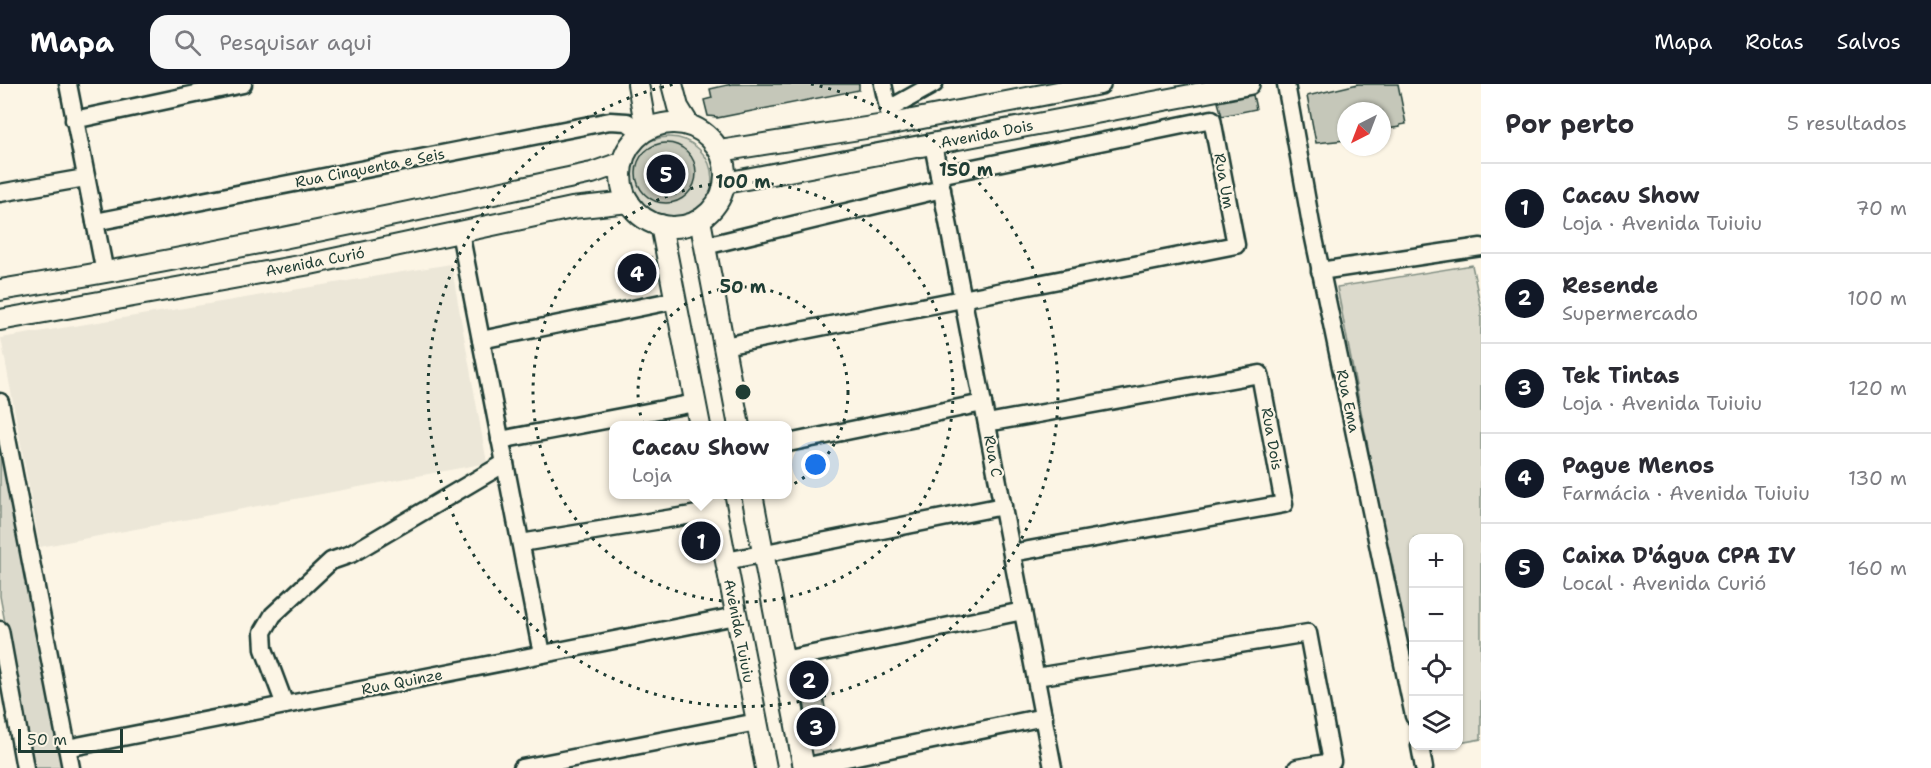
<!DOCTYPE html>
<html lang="pt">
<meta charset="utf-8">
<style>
body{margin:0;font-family:"Shantell Sans",sans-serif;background:#f7f7f7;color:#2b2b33}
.controls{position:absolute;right:18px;bottom:18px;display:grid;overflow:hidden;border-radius:12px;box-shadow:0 2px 4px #0004}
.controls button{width:54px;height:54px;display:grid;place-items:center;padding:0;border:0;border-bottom:2px solid #e1e1e2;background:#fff;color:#2b2b33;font:30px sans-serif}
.compass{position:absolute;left:1337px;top:18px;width:54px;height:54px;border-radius:50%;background:#fff;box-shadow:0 2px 4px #0004;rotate:222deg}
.scale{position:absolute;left:18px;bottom:15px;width:105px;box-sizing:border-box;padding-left:6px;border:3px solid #1f3d34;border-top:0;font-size:16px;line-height:21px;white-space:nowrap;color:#1f3d34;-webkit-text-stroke:4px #fcf5e5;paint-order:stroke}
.you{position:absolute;left:816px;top:381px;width:21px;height:21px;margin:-15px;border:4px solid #fff;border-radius:50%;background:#1a73e8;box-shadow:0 0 0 9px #1a73e833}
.badge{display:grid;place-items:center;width:39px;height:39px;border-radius:50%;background:#111827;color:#fff;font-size:20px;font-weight:700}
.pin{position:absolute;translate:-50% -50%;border:3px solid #fff;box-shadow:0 2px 6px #0006}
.popup{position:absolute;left:609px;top:337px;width:183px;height:78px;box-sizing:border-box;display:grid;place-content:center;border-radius:12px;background:#fff;filter:drop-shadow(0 2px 4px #0005);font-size:20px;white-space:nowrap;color:#7c7c81}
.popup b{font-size:22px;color:#2b2b33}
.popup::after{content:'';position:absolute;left:50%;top:100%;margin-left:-12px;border:12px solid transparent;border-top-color:#fff}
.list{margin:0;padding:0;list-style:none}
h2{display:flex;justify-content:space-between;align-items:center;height:78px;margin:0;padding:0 24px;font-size:26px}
h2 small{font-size:20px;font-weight:400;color:#7c7c81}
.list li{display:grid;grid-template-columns:39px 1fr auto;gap:18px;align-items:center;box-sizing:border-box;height:90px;padding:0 24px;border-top:2px solid #e1e1e2}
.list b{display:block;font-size:22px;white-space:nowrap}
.list p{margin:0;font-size:20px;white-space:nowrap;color:#7c7c81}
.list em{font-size:20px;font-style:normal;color:#7c7c81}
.icon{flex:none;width:33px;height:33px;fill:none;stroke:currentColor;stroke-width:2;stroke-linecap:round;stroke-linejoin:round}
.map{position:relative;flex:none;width:1481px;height:684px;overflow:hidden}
header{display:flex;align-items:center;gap:36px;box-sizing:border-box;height:84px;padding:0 30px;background:#111827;color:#fff}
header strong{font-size:28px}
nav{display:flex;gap:33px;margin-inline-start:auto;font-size:21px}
.search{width:420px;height:54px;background:#f7f7f7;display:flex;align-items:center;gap:15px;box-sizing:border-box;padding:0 21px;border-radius:18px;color:#7c7c81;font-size:22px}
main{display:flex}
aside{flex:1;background:#fff}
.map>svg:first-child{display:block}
.built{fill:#ece7d8}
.green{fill:#dcdacc;stroke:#7e8c80;stroke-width:1.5}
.building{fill:#c5c7b9;stroke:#1f3d34;stroke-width:1.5}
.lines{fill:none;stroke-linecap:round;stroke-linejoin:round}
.minor-casing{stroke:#1f3d34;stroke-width:21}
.major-casing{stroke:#1f3d34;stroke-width:24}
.minor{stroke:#fcf5e5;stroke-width:16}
.major{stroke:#fcf5e5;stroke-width:20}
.ring{fill:none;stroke:#1f3d34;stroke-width:3;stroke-dasharray:3 6}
.labels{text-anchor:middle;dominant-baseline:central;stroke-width:4.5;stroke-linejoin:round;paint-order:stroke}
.street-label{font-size:15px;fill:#1f3d34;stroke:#fcf5e5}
.centre{fill:#1f3d34;stroke:#fcf5e5;stroke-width:3}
.ring-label{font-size:18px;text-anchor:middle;font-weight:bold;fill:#1f3d34;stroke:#fcf5e5;stroke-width:4.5;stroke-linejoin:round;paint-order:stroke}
</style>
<header>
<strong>Mapa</strong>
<div class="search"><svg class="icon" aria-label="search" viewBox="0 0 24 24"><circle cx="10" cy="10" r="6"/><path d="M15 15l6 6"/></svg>Pesquisar aqui</div>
<nav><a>Mapa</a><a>Rotas</a><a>Salvos</a></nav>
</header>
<main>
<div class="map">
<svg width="1481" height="684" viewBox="0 0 1481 684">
<rect width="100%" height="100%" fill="#fcf5e5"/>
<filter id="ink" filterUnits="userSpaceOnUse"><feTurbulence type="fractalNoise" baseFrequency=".0167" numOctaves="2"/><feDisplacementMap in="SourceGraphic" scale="12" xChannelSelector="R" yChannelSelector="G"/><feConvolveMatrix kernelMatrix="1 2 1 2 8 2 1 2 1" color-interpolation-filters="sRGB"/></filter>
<g filter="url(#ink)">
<!-- built -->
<path class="built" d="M451 180 487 379 40 463 1 254Z"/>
<!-- green -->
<g class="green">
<circle cx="669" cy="96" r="43"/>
<path d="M1472 181 1481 224V655L1459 659 1458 454H1414L1413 596 1337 203Z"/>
<path d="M0 342 64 684H32L0 512Z"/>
</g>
<!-- building -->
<g class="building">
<path d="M732 0H859V6L717 34V33L708 32 704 16 712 14 710 5Z"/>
<path d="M1358 0H1398L1406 40 1400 41V43L1387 45 1386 39H1382V27H1346V56L1316 59 1307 12Z"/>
<path d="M1253 11 1256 25 1222 32 1218 18Z"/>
<circle cx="666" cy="89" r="30"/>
<path d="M651 173 656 197 623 204 619 180Z"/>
<path d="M818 582 825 624 822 625 829 661 812 664 798 585Z"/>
</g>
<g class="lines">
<defs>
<g id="minor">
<path d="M68 0 105 189"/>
<path d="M883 0 890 33"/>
<path d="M1286 0 1311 140 1414 632"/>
<path d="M889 25 934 0"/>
<path d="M74 36 243 0"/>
<path d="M933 60 1053 684"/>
<path d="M0 109 85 94"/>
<path d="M95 138 610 37 627 38 642 49"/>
<path d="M460 148 542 570"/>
<path d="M705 162 942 105"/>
<path d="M1320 187 1481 163"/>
<path d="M481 256 676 216"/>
<path d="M724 262 1236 161 1212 35 939 91"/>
<path d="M0 318 71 684"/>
<path d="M987 339 1260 290 1284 420 1012 469"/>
<path d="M500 356 695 319"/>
<path d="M788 359 983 319"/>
<path d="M521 459 716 427"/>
<path d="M726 477 1003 422"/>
<path d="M0 546 25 684"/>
<path d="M783 576 1023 527"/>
<path d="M1036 593 1308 549 1332 678 1297 684"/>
<path d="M285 621 264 565 263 548 273 531 331 477 351 470 505 379"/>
<path d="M1420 662 1424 684"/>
<path d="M67 664 736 532"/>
<path d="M803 683 1044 633"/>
<path d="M522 684 757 638"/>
</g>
<g id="major">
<path d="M638 0 646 46"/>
<path d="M672 0 678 23 689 41"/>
<circle cx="673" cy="91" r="52"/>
<path d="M720 67 891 40 1100 0"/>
<path d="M725 99 1249 0"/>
<path d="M700 136 739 342"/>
<path d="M661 141 700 342"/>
<path d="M0 206C199 174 395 131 592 89L623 78"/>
<path d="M0 236 310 180 572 124 629 118"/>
<path d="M713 410 766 684"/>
<path d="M752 410 804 684"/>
</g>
</defs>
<!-- minor casing -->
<use href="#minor" class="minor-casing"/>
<!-- major casing -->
<use href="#major" class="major-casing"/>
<!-- minor -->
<use href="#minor" class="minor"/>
<!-- major -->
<use href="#major" class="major"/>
</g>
</g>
<!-- distance rings -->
<g class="ring">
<circle cx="743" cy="308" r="105"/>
<circle cx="743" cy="308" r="210"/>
<path d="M811 0A315 315 0 1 1 675 0"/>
</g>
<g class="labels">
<!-- street labels -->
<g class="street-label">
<text transform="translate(987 50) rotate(-11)">Avenida Dois</text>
<text transform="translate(370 84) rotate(-11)">Rua Cinquenta e Seis</text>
<text transform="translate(1224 97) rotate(80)">Rua Um</text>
<text transform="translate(315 178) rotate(-11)">Avenida Curió</text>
<text transform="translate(1348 317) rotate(78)">Rua Ema</text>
<text transform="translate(1272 355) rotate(80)">Rua Dois</text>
<text transform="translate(993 372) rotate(79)">Rua C</text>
<text transform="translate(739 547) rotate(79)">Avenida Tuiuiu</text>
<text transform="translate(402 598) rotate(-11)">Rua Quinze</text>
</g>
</g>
<circle cx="743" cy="308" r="9" class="centre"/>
<g class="ring-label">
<text x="966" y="92">150 m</text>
<text x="743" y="104">100 m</text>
<text x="743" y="209">50 m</text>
</g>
</svg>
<div class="controls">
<button>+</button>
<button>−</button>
<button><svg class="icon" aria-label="locate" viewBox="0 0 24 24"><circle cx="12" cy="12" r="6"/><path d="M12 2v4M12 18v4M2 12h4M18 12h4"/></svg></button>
<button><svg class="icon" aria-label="layers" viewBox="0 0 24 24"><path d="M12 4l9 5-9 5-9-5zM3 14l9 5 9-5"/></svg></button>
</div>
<svg class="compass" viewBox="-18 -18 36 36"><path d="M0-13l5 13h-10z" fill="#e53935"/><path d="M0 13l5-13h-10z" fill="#7c7c81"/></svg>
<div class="scale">50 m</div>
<div class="you"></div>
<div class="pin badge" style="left:701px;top:457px">1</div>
<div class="popup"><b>Cacau Show</b>Loja</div>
<div class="pin badge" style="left:809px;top:596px">2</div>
<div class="pin badge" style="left:816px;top:643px">3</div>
<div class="pin badge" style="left:637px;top:189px">4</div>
<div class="pin badge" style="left:666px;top:90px">5</div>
</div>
<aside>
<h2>Por perto<small>5 resultados</small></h2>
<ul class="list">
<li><span class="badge">1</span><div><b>Cacau Show</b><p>Loja · Avenida Tuiuiu</p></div><em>70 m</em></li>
<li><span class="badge">2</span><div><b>Resende</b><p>Supermercado</p></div><em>100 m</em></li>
<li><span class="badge">3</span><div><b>Tek Tintas</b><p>Loja · Avenida Tuiuiu</p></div><em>120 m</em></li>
<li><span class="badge">4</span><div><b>Pague Menos</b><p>Farmácia · Avenida Tuiuiu</p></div><em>130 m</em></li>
<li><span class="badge">5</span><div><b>Caixa D'água CPA IV</b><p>Local · Avenida Curió</p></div><em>160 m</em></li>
</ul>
</aside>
</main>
